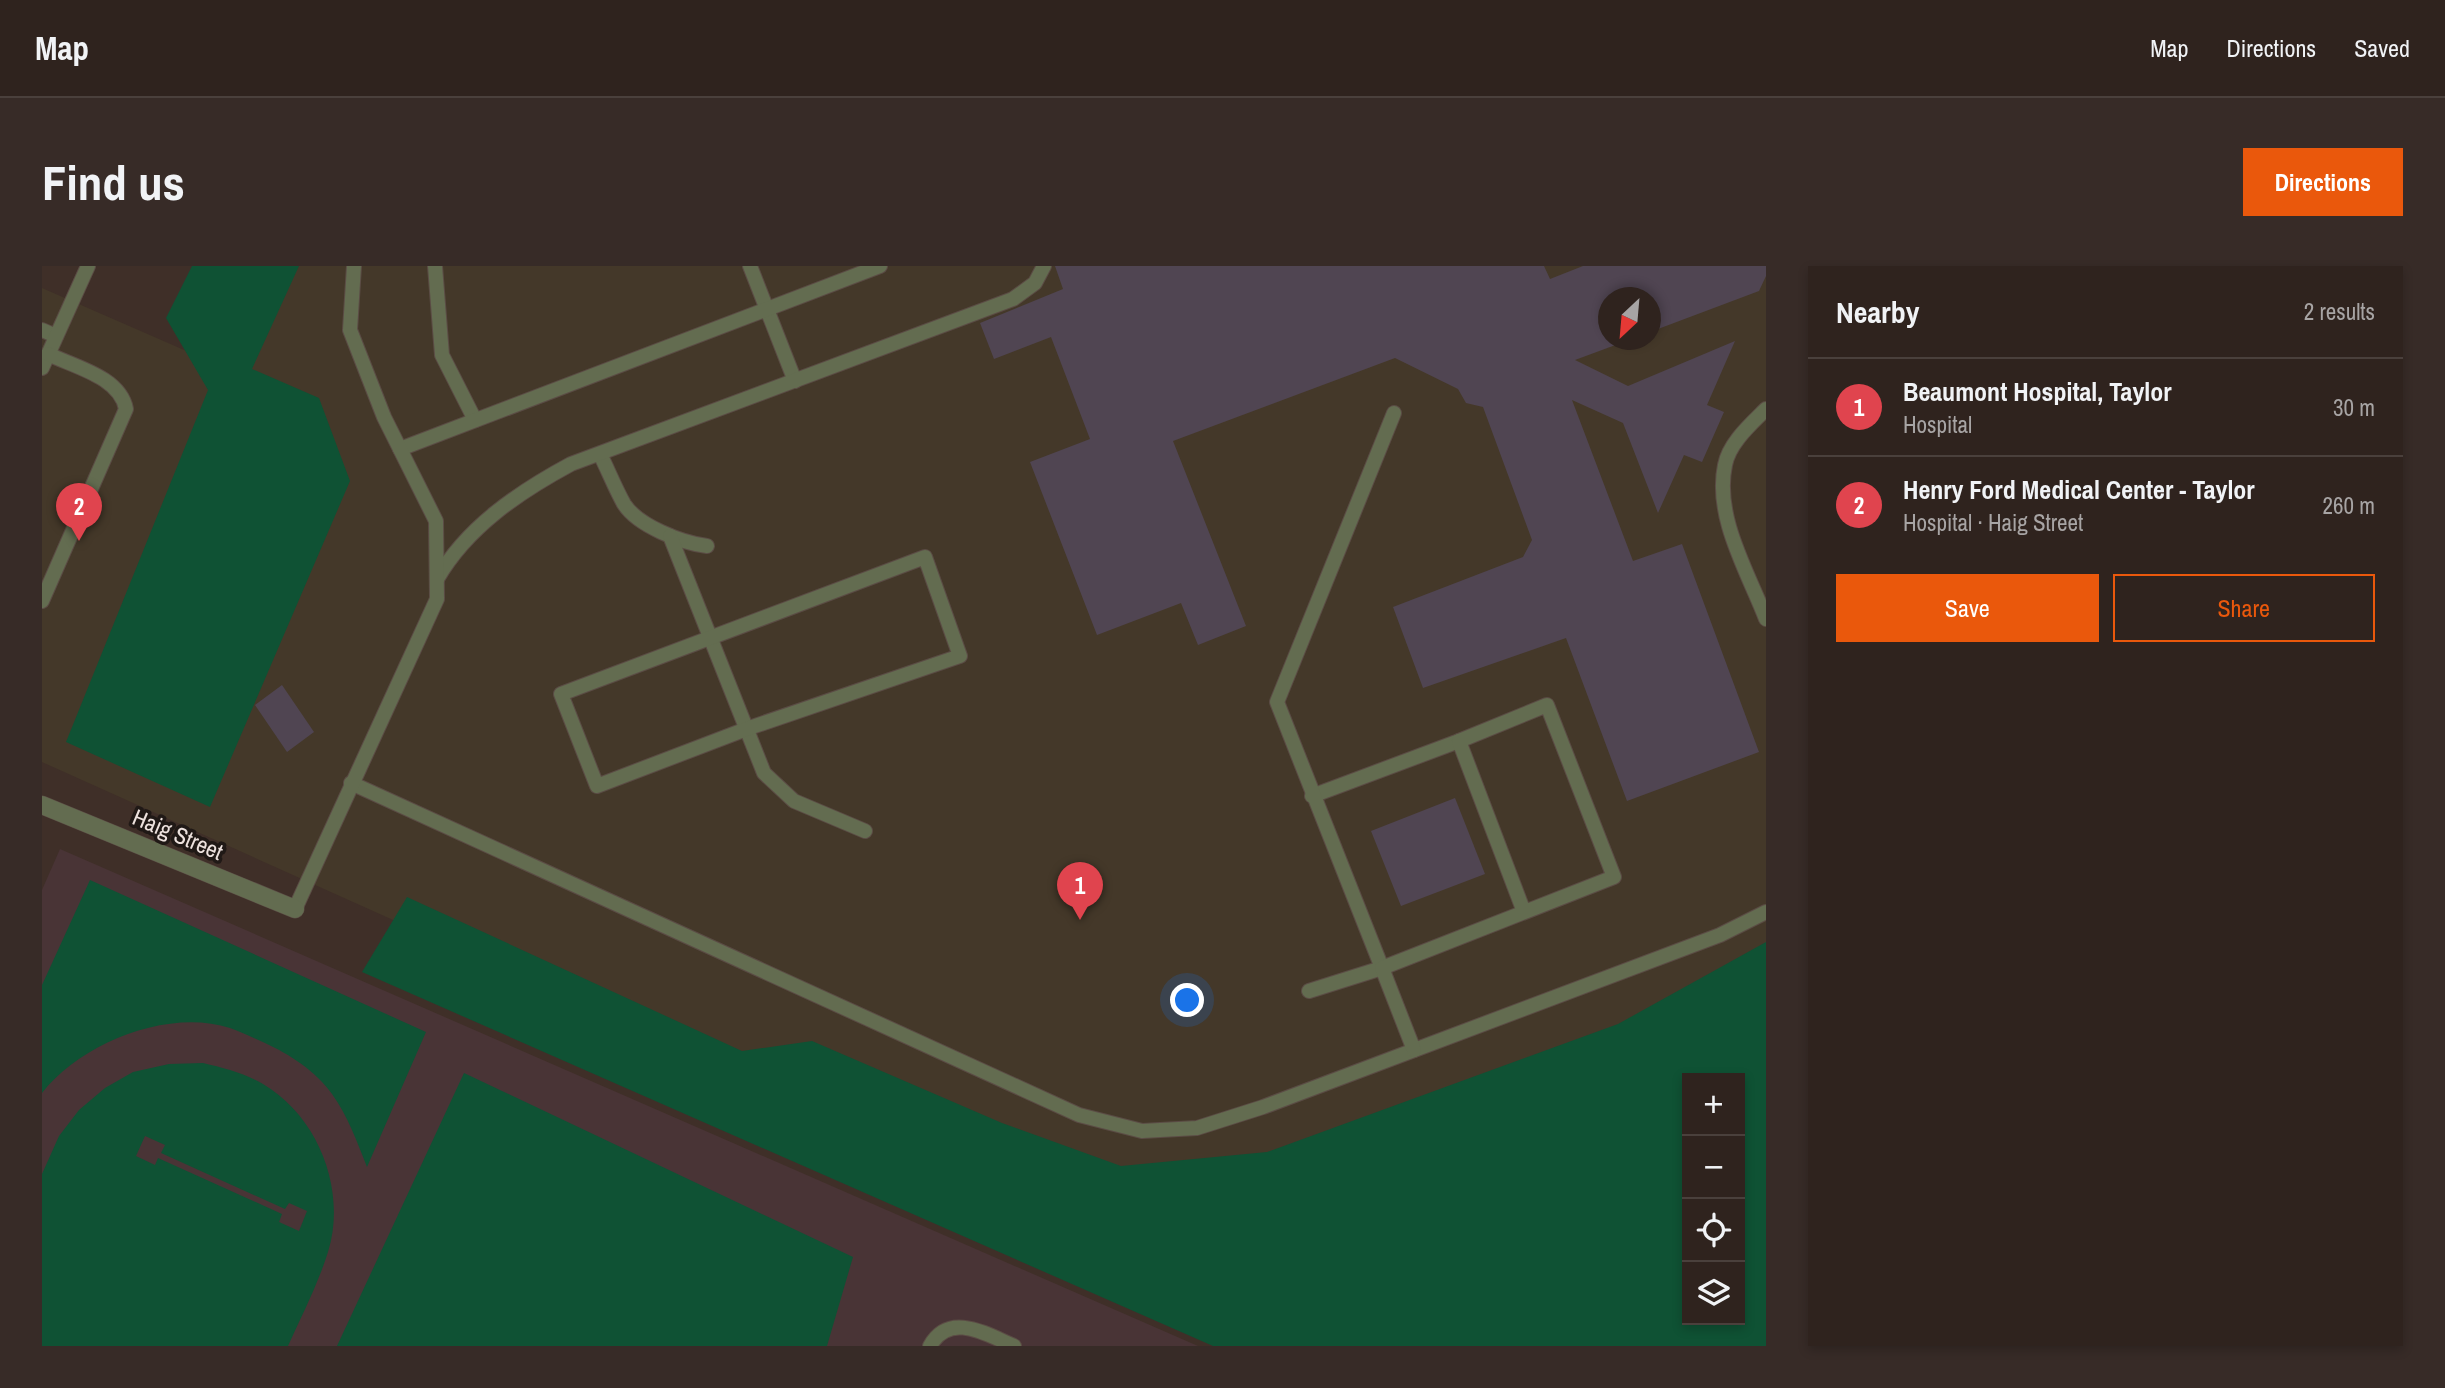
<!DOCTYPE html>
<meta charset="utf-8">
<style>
body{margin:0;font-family:"Archivo Narrow",sans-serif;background:#372b27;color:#f1f3f6}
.controls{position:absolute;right:21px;bottom:21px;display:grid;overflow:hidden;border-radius:0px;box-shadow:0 4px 10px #0003}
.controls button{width:63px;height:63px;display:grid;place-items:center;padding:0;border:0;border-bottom:2px solid #4a403c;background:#2f231e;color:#f1f3f6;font:35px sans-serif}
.compass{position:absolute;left:1556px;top:21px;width:63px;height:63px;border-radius:50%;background:#2f231e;box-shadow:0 4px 10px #0003;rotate:206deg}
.you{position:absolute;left:1146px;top:735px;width:24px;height:24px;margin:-18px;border:5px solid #fff;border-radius:50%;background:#1a73e8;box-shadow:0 0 0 10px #1a73e833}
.badge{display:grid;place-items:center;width:46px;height:46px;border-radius:50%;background:#ea580c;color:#fff;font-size:23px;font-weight:700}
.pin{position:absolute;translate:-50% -58px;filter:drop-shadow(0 2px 4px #0008)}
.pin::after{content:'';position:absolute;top:37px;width:24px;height:21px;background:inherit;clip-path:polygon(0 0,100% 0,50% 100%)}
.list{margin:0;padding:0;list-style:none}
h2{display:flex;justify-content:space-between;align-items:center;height:91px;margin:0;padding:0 28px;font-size:30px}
h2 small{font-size:23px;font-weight:400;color:#a7a4a4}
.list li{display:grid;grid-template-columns:46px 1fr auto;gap:21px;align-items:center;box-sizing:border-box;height:98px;padding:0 28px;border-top:2px solid #4a403c}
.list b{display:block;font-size:26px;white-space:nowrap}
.list p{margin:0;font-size:23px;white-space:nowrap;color:#a7a4a4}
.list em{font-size:23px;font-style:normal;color:#a7a4a4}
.actions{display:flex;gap:14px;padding:21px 28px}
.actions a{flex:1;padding:16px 0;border:2px solid #ea580c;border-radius:0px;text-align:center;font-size:24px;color:#ea580c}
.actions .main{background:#ea580c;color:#fff}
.icon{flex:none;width:38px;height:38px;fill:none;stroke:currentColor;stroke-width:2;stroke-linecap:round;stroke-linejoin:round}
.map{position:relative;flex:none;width:1724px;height:1080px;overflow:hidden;border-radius:0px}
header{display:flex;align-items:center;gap:42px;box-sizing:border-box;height:98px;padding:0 35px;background:#2f231e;border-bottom:2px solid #4a403c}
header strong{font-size:33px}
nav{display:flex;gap:38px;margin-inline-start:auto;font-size:24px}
.intro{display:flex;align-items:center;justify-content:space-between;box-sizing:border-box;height:168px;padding:0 42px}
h1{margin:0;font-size:49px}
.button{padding:18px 32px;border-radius:0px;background:#ea580c;color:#fff;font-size:24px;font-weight:700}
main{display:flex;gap:42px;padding:0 42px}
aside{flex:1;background:#2f231e;border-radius:0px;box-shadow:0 4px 10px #0003}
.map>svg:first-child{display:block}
.education{fill:#493436}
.medical{fill:#443829;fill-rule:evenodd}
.green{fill:#0f5234;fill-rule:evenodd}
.building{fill:#504552}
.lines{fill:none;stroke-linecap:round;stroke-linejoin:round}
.service-casing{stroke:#5b4c45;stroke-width:16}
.minor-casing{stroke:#5b4c45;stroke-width:19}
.service{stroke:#636c50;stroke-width:14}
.minor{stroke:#636c50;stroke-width:18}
.labels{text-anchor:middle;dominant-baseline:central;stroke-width:7;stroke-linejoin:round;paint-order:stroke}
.street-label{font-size:23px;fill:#ede2de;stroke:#201916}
</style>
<header>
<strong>Map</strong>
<nav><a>Map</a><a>Directions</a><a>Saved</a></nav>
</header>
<div class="intro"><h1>Find us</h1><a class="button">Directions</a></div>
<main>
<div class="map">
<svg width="1724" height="1080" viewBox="0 0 1724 1080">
<rect width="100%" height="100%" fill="#3f2f28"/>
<!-- education -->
<path class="education" d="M18 583 1156 1080H0V624Z"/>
<!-- medical -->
<path class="medical" d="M191 0H1724V1080H1298L0 496V22L149 87ZM1566 32H1608V74H1566ZM1645 812H1698V1054H1645Z"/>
<!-- green -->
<g class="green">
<path d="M150 0H257L210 103 277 132 308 215 168 541 24 476 166 124 124 52Z"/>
<path d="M48 614 384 766 325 901C315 876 306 850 290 828 274 805 247 788 223 777 211 772 200 766 188 762 126 742 39 777 0 827V719Z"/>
<path d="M365 631 700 785 770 775 960 857 1079 900 1225 886 1576 758 1724 676V1080H1171L320 706ZM1698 812V1054H1645V812Z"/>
<path d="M161 797C182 802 202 807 221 818 277 851 305 925 286 986 276 1018 260 1049 246 1080H0V908L17 870 37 844 63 822 91 806 127 798ZM103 870 123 879 119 887 243 943 247 937 265 945 257 965 237 956 240 948 116 892 113 899 94 890Z"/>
<path d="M422 807 811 991 785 1080H295Z"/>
</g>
<!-- building -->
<g class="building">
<path d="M1013 0H1502L1508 13 1541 0H1724V10L1717 25 1608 66V32H1566V74H1587L1533 94 1586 120 1693 75 1665 139 1682 146 1660 196 1642 189 1616 247 1581 157 1530 134 1591 295 1640 278 1717 486 1585 535 1524 372 1381 422 1351 341 1481 291 1490 274 1441 141 1424 137 1416 123 1353 92 1131 175 1204 360 1156 379 1139 337 1055 369 988 196 1048 173 1009 71 952 93 938 57 1021 23Z"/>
<path d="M240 419 272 466 245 486 213 439Z"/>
<path d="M1413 532 1443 608 1359 640 1329 565Z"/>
</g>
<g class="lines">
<defs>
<g id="service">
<path d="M393 0 400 89 433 154"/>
<path d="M708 0 753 115"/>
<path d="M0 64 14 70"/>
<path d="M0 102 46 0"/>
<path d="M1724 143C1709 158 1687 177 1683 199 1672 251 1706 306 1724 353"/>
<path d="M358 183 838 0"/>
<path d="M558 188C566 204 573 222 582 238 596 260 640 277 665 280"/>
<path d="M628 270 722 507 752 535 823 565"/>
<path d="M883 291 918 390 707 462 555 520 519 428Z"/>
<path d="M395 313C425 261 477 226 529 198L971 33 993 17 1002 0"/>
<path d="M0 335 84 143C78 111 33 101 6 88"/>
<path d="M309 517 1037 849 1100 865 1155 862 1221 841 1678 669 1724 646"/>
<path d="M1270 530 1417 475"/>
<path d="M253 643 395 333 394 255 342 151 308 64 312 0"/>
<path d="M1267 725 1340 702 1235 436 1352 147"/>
<path d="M1372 784 1340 702 1572 611 1505 439 1417 475 1482 646"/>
<path d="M888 1080C907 1045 944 1068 972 1080"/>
</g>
<path id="minor" d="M0 539 253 643"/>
</defs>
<!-- service casing -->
<use href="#service" class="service-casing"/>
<!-- minor casing -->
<use href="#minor" class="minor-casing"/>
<!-- service -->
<use href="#service" class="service"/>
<!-- minor -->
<use href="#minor" class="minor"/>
</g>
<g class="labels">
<!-- street labels -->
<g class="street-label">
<text transform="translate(136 568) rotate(23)">Haig Street</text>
</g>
</g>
</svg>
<div class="controls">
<button>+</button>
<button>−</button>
<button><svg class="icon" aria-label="locate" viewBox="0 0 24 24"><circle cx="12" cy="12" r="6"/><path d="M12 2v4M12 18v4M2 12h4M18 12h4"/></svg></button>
<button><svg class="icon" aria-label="layers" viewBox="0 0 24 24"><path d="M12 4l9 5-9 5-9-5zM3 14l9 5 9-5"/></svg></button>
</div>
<svg class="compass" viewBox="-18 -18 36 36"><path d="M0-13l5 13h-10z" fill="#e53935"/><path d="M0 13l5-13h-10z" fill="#a7a4a4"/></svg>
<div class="you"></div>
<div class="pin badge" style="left:1038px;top:654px;background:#e0444e">1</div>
<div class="pin badge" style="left:37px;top:275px;background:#e0444e">2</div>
</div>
<aside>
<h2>Nearby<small>2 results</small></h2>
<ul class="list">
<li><span class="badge" style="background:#e0444e">1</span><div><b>Beaumont Hospital, Taylor</b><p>Hospital</p></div><em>30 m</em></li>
<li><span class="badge" style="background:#e0444e">2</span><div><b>Henry Ford Medical Center - Taylor</b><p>Hospital · Haig Street</p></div><em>260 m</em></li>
</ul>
<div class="actions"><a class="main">Save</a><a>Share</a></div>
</aside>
</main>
